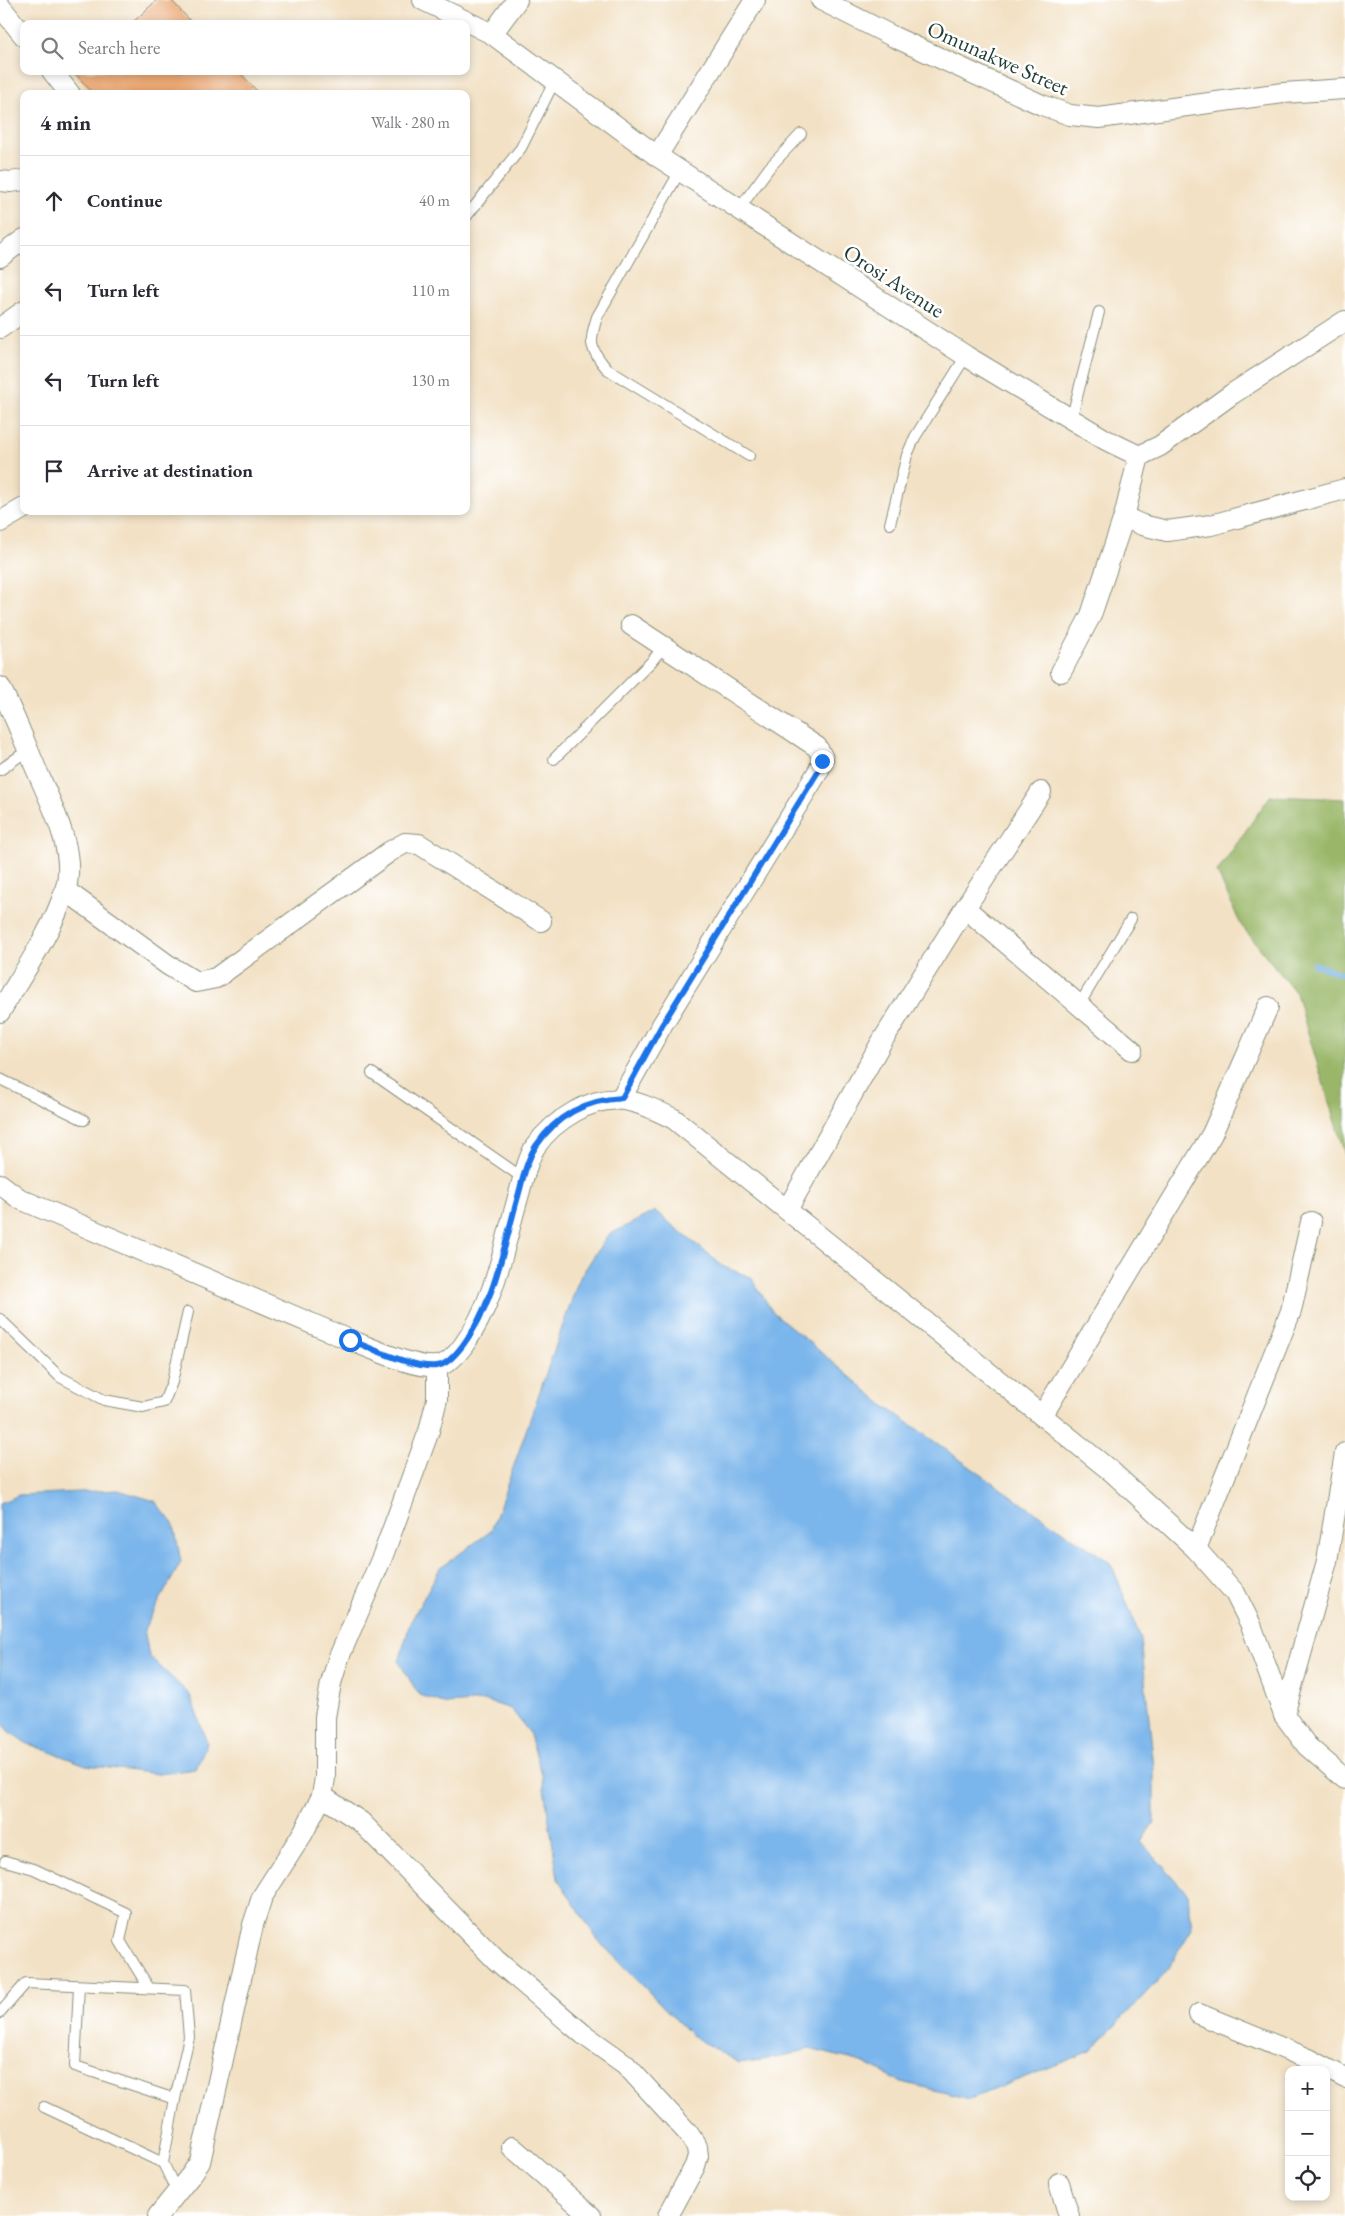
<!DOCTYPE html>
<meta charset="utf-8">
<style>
body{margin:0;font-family:"EB Garamond",serif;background:#f2f2f3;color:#2b2b33}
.controls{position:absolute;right:15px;bottom:15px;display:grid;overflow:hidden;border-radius:10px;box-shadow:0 2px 8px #0003}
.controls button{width:45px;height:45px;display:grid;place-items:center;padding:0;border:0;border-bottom:1px solid #e1e1e2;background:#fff;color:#2b2b33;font:25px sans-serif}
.stop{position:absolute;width:15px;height:15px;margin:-11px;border:4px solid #1a73e8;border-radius:50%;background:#fff}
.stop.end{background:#1a73e8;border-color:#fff;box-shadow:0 1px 5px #0008}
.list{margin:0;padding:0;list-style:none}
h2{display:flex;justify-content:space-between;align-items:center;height:65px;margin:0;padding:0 20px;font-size:21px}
h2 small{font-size:16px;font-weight:400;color:#7c7c81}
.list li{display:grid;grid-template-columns:32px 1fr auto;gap:15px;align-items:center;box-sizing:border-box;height:90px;padding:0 20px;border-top:1px solid #e1e1e2}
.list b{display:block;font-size:19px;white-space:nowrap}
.list em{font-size:16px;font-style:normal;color:#7c7c81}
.icon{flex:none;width:28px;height:28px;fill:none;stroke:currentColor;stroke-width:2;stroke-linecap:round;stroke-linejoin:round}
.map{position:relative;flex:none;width:1345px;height:2216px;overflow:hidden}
.search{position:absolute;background:#fff;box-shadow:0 2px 8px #0003;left:20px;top:20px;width:450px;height:55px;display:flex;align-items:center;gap:12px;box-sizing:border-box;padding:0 18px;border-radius:10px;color:#7c7c81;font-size:19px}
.panel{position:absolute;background:#fff;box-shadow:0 2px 8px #0003;left:20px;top:90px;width:450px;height:425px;border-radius:10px}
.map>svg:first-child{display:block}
.forest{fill:#9ab769;stroke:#5c7a4e}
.water{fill:#7ab5eb;stroke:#4c7990}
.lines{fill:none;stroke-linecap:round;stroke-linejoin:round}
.stream{stroke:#7ab5eb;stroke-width:5.5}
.building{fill:#eba873}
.service-casing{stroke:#888f7c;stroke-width:12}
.minor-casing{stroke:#888f7c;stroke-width:22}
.service{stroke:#fff;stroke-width:10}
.minor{stroke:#fff;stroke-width:20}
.route{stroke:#1a73e8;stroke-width:6}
.labels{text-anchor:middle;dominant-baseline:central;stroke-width:5;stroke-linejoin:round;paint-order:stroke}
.street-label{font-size:22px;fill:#1f3d34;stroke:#fff}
</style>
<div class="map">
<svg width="1345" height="2216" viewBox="0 0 1345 2216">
<rect width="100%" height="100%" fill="#fff"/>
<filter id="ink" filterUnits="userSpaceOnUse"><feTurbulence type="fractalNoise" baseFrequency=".02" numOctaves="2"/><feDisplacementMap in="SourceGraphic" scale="10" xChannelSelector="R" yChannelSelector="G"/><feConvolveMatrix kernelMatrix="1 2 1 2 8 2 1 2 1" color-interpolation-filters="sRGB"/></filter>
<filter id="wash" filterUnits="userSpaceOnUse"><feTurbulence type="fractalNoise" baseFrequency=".0096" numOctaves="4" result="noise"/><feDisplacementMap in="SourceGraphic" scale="20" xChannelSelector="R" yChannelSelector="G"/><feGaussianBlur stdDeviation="1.12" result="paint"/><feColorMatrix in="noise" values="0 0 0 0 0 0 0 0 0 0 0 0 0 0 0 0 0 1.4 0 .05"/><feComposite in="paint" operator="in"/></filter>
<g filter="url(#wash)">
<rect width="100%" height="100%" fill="#f2e1c4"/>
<!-- forest -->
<path class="forest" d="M1270 796 1345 799V1155L1296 993 1241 925 1217 872Z"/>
<!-- water -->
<g class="water">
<path d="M655 1211 724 1267 751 1277 772 1311 886 1407 1014 1498 1111 1563 1141 1639 1154 1768V1822L1141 1842 1188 1894 1192 1929 1165 1973 1091 2051 970 2099 902 2082 862 2062 809 2049 776 2058 739 2063 691 2035 597 1939 558 1879 542 1775 529 1732 511 1709 486 1701 447 1704 419 1695 399 1662 410 1623 440 1568 491 1531 579 1279 607 1236Z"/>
<path d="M118 1490 155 1501 174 1525 181 1562 144 1629 149 1656 190 1695 207 1743 196 1769 158 1774 86 1765 26 1743 9 1731 0 1720V1503L19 1495Z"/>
</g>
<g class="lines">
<!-- stream -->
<path class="stream" d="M1314 964 1345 975"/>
</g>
<g id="blocks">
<!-- building -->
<g class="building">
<path d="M157 0H171L193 24H131Z"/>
<path d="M73 71H238L260 94H94Z"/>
</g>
</g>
</g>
<g filter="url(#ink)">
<use href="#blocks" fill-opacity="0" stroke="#888f7c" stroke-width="1"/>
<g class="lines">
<defs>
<g id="service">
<path d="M680 171 597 317C589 343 589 348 607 369L749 456"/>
<path d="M739 209 769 168 801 134"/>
<path d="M466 217 521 148 555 80"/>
<path d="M1071 420 1099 312"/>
<path d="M890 524 907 455 915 437 966 356"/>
<path d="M554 759 652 661 664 646"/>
<path d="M0 770 28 750"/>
<path d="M1079 1005 1131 919"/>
<path d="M372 1073 523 1178"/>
<path d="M0 1079 84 1120"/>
<path d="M0 1319 60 1377 104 1400 143 1407 164 1402 172 1382 188 1312"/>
<path d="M5 1861 34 1869 126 1913 120 1941 149 1988"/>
<path d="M79 1986 75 2066 175 2099"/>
<path d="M0 2013 26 1983 185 1990 189 2037 175 2099 163 2163 177 2192"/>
<path d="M44 2107 163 2163"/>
</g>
<g id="minor">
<path d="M423 0 492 34 657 156 966 356 1106 440 1139 456 1160 446 1232 394 1345 321"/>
<path d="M821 0 894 37 1042 105 1070 115 1099 118 1283 93 1345 89"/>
<path d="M0 6 24 36"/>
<path d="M492 34 517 0"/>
<path d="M52 71 70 94"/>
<path d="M657 156 755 0"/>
<path d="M0 181 11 182 24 180"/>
<path d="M0 257 24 239"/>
<path d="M0 328 24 311"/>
<path d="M1124 517 1142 525 1167 531 1211 525 1345 489"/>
<path d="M0 522 24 508"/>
<path d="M1061 672 1091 615 1124 517 1139 456"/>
<path d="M0 687C13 712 23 738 34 764 49 800 78 851 65 891 51 934 22 974 0 1012"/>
<path d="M65 890 168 965 196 982 216 978 389 852 405 843 419 844 541 921"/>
<path d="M965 908 1132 1050"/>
<path d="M621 1098 662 1025 819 770 823 758 817 747 631 625"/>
<path d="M0 1184 20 1199 350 1340C371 1348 415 1369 437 1366 447 1365 457 1354 463 1346 494 1304 503 1250 517 1201 522 1184 526 1162 535 1147 546 1131 558 1121 574 1112 613 1089 637 1101 674 1119L1112 1472 1196 1549 1235 1593 1251 1625 1284 1715 1307 1746 1345 1779"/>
<path d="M787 1210 881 1043 965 908 1041 792"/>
<path d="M1042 1416 1212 1134 1268 1007"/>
<path d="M1196 1549 1291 1311 1311 1222"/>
<path d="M1284 1715 1327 1561 1345 1453"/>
<path d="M322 1796 361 1822 496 1960 583 2034 625 2064 688 2133 697 2147 698 2156 695 2166 668 2216"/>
<path d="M1199 2014 1309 2059 1345 2078"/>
<path d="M512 2147 591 2216"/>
<path d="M1059 2183 1069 2216"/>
<path d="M158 2216 191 2175 200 2162 253 1925 262 1897 303 1833 322 1796 325 1778V1717L331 1683 339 1657 383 1555 429 1431 437 1399V1366"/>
</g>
</defs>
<!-- service casing -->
<use href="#service" class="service-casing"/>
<!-- minor casing -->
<use href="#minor" class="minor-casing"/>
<!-- service -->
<use href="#service" class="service"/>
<!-- minor -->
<use href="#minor" class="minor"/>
</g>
</g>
<g class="lines" filter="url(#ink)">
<!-- route -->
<path class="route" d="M350 1340C371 1348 415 1369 437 1366 447 1365 457 1353 463 1345 494 1304 503 1250 517 1200 522 1183 526 1161 536 1146 556 1116 586 1100 622 1098L662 1025 819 770 822 761"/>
</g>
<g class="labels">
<!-- street labels -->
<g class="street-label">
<text transform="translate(998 58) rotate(24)">Omunakwe Street</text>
<text transform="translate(894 281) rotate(33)">Orosi Avenue</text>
</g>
</g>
</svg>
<div class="controls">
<button>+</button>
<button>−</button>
<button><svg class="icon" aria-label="locate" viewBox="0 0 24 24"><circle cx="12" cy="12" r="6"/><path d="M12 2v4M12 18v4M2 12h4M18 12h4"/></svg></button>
</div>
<div class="stop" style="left:350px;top:1340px"></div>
<div class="stop end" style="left:822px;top:761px"></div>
<div class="search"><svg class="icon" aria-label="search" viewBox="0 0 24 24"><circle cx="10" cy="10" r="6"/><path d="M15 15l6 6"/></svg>Search here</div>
<section class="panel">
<h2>4 min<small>Walk · 280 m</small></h2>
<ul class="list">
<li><svg class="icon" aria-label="ahead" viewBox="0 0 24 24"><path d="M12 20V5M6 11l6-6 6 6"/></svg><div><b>Continue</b></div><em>40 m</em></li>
<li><svg class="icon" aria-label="left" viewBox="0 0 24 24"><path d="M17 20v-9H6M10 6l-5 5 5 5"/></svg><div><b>Turn left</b></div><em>110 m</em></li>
<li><svg class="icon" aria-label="left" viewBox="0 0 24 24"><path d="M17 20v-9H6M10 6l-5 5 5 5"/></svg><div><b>Turn left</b></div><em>130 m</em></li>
<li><svg class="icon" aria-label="arrive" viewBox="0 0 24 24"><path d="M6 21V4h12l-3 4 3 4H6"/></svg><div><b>Arrive at destination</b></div></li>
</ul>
</section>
</div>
